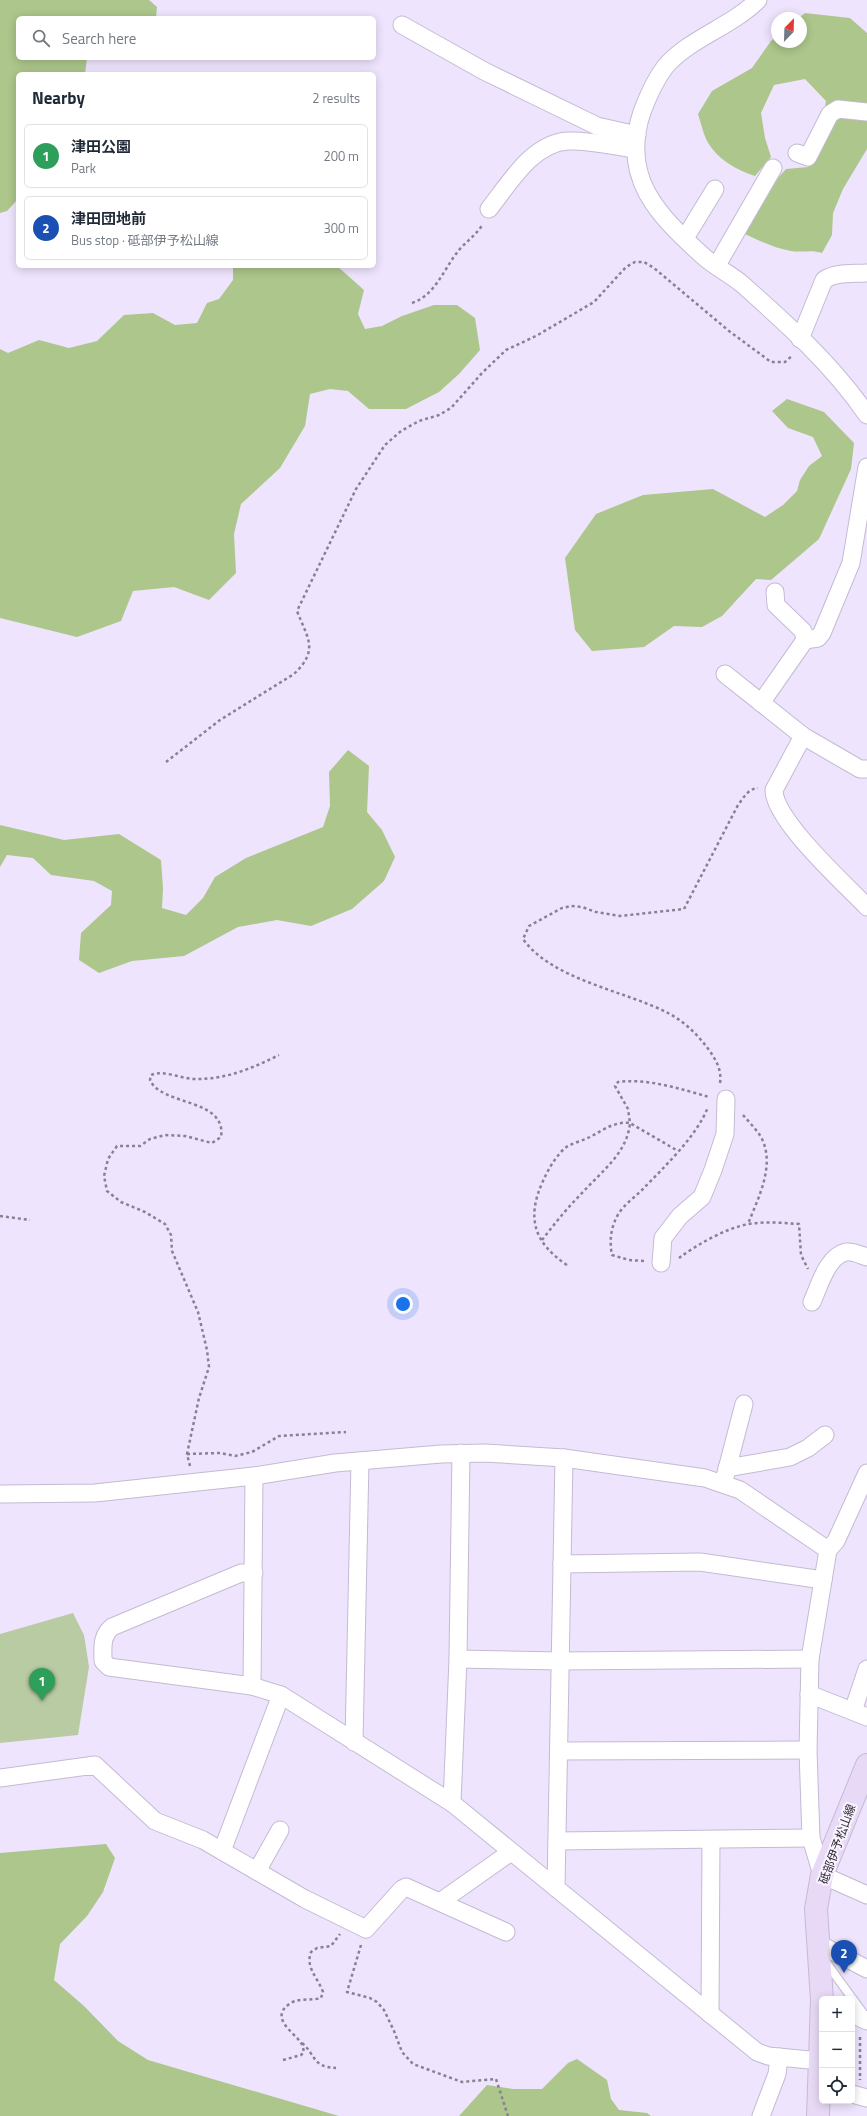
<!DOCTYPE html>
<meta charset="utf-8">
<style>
body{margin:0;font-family:"Titillium Web","Noto Sans JP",sans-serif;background:#f2f2f3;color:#1f2937}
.controls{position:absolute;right:12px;bottom:12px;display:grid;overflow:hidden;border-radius:6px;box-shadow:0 2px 10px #0003}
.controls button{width:36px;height:36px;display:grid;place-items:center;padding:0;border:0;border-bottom:1px solid #e0e1e3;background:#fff;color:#1f2937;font:20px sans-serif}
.compass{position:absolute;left:771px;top:12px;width:36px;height:36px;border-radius:50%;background:#fff;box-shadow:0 2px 10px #0003;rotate:23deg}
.you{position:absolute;left:403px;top:1304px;width:14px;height:14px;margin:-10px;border:3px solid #fff;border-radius:50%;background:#1a73e8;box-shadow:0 0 0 6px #1a73e833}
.badge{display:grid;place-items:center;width:26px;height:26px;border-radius:50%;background:#4d691d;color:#fff;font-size:13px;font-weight:700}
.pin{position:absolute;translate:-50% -33px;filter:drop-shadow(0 1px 2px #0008)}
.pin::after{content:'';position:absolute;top:21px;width:14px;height:12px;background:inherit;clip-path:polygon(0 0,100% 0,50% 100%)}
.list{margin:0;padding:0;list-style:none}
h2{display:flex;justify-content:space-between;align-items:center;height:52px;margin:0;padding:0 16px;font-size:17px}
h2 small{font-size:13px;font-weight:400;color:#747a83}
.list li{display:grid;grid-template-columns:26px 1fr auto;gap:12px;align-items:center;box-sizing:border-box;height:64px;margin:0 8px 8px;padding:0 8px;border:1px solid #e0e1e3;border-radius:6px}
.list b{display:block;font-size:15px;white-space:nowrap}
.list p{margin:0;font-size:13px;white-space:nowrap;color:#747a83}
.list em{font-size:13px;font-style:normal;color:#747a83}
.icon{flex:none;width:22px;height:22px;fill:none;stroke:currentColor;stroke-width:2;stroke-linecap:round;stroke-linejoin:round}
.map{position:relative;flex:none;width:867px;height:2116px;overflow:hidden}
.search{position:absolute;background:#fff;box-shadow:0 2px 10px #0003;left:16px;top:16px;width:360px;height:44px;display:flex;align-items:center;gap:10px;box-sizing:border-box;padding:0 14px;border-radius:6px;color:#747a83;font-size:15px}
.panel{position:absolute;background:#fff;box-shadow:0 2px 10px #0003;left:16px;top:72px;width:360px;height:196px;border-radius:6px}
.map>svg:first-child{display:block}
.green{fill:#b9cba2}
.forest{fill:#acc68b}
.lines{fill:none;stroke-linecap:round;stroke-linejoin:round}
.lane-casing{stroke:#c4bad2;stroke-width:10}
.street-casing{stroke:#c4bad2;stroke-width:19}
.secondary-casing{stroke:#c4bad2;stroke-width:24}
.path{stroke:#888191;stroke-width:2.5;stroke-dasharray:3 3;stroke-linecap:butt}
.lane{stroke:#fff;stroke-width:8}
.street{stroke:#fff;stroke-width:17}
.secondary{stroke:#e8daf6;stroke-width:22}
.labels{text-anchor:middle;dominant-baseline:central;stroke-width:4;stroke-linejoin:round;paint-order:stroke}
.street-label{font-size:12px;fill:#2f2b34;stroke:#f9f4ff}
</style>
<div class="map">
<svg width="867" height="2116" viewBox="0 0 867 2116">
<rect width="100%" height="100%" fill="#efe4fd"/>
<!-- green -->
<path class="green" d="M73 1613 84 1635 89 1667 78 1735 0 1743V1634Z"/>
<!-- forest -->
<g class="forest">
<path d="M0 0H149L157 7 156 18H18V58H87L85 74H18V199L7 211 0 213Z"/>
<path d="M805 13 850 18 867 33V149L843 189 833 213 832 235 822 253C811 249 802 253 791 251 774 248 760 241 745 234L778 178 786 169 808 167 816 157 826 101 805 79 774 85 761 113 765 138 771 157 755 176C736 170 717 159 707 141 703 133 701 123 698 114L712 91 752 68 771 41 777 36V42H801V18H799Z"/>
<path d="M233 266H337L364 290 358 314 365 329 382 326 402 316 434 305H457L475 318 480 350 459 374 439 392 406 409H369L348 391 330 389 310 394 305 426 280 468 241 504 234 534 236 573 209 600 174 587 133 591 121 621 77 637 0 618V349L8 353 39 340 69 348 97 341 124 315 153 313 175 325 197 323 207 303 219 299 233 280Z"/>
<path d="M787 399 824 412 854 443 851 469 819 539 771 580 756 579 722 616 702 627 674 626 644 647 592 651 575 630 565 558 596 514 643 495 713 489 765 517 783 505 797 491 800 480 809 466 822 456 813 437 788 428 772 411Z"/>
<path d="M348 750 369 766 367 812 382 830 395 857 384 881 352 909 311 926 277 920 238 927 184 956 132 961 99 973 79 960 81 933 111 905 112 891 94 881 51 875 33 858 7 855 0 867V825L64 840 119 834 161 860 163 888 162 908 186 915 203 898 215 877 246 858 323 827 330 806 329 772Z"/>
<path d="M106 1844 115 1858 103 1892 87 1916 60 1944 54 1980 84 2006 118 2041 148 2060 339 2116H0V1853Z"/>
<path d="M577 2059 607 2080 611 2099 619 2110 647 2113 651 2116H459L487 2085 513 2089H542L568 2063Z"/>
</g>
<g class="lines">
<defs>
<path id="lane" d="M825 1961 865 2016"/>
<g id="street">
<path d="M758 0C731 27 688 39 665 67 655 80 648 96 642 112 620 178 658 215 703 256 715 267 730 274 742 284 787 324 833 365 867 415"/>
<path d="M402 25 484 71 597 126 637 135"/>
<path d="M797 153 808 157 830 114 838 109 867 112"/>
<path d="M489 209C509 184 532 143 568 141 590 140 613 146 635 149"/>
<path d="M685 238 715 189"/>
<path d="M717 265 773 168"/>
<path d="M800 339 824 280C836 272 852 274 867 273"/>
<path d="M805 640 818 638 822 633 851 563 867 467"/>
<path d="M725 674 803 736 860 769H867"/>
<path d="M761 703 805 640 803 631 776 605 775 592"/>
<path d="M803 736 774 790C774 820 845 884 867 907"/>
<path d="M661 1263 663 1238 680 1216 702 1197 713 1170 725 1134 726 1099"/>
<path d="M812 1302C819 1287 827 1256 846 1252 852 1251 861 1255 867 1257"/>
<path d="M727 1468 790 1457 808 1448 825 1435"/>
<path d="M867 1473 836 1541 828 1550 810 1659 808 1750 811 1838 822 1875 867 1895"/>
<path d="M254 1476 252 1686 281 1695 452 1803 757 2052 768 2056 820 2061"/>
<path d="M725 1477 744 1404"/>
<path d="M0 1494 95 1493 254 1476 335 1463 441 1454 485 1453 564 1458 705 1478 740 1490 828 1550"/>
<path d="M562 1564 700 1562 823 1580"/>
<path d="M458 1659 560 1661 810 1659"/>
<path d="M252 1686 109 1667 103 1661C103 1648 101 1636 112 1627L241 1573H254"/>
<path d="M809 1694 867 1717"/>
<path d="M853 1711 867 1669"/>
<path d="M354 1742 360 1461"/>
<path d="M559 1751 808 1750"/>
<path d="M0 1778 95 1765 155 1821 203 1840 305 1899 366 1929 402 1889 406 1887 506 1932"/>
<path d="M452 1803 458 1659 461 1453"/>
<path d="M557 1841 811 1838"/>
<path d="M222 1851 281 1695"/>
<path d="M257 1871 280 1830"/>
<path d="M556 1888 564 1458"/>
<path d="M440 1902 511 1852"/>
<path d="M819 1944 867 1969"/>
<path d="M710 2014 711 1840"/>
<path d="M852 2014 867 2021"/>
<path d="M852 2094 867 2098"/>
<path d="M761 2116 777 2074 779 2057"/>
</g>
<path id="secondary" d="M818 2116 822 2000 816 1909 822 1875 867 1765"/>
</defs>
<!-- lane casing -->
<use href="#lane" class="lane-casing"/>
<!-- street casing -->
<use href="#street" class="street-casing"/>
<!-- secondary casing -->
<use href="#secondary" class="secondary-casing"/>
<!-- path -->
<g class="path">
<path d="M412 303C436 295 444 268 459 250 467 241 476 235 483 224"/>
<path d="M166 762 220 720 294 674C319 650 308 639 297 611L356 489 385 445 401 431 419 421 439 415 451 408 482 373 506 350 536 336 594 302 626 267 635 262H644L654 268 729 331 771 362H785L793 355"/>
<path d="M720 1083C722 1070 716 1060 709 1050 698 1035 685 1022 668 1013 626 991 552 980 523 939L529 926 562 908 571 906 582 907 596 912 620 916 684 909 738 805C744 797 748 789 758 788"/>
<path d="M743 1115C749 1122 756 1129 761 1137 776 1165 758 1198 748 1224"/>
<path d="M0 1216 30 1220"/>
<path d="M542 1240C555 1223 569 1206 584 1191 603 1170 627 1153 630 1123L678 1151"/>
<path d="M679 1258C698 1244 726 1228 749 1224 766 1221 783 1223 799 1224L801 1255 808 1269"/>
<path d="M644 1261 629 1260 612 1255C609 1240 611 1226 619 1213 625 1204 635 1197 643 1189 664 1167 697 1136 708 1107"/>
<path d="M567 1265C534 1243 526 1218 543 1181 548 1170 555 1157 565 1148 572 1143 582 1141 590 1137 603 1130 615 1121 630 1123L628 1109 615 1086 618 1082C647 1078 681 1089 709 1097"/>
<path d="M187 1454 220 1453 235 1456 252 1452 279 1436 346 1432"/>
<path d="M190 1466 187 1454 199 1398 209 1367 207 1350 198 1312 172 1251 171 1235 165 1224 145 1212 121 1202 107 1191 104 1176 108 1159 117 1146H140L150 1139 165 1135 185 1136 212 1143 221 1137C227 1098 161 1106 150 1080L151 1075C164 1069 183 1080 197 1079 227 1079 253 1068 279 1055"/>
<path d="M361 1945 347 1992 370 1998 377 2002 384 2010 394 2031 402 2052 413 2064 462 2082 496 2079 508 2116"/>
<path d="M860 2037V2080"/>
<path d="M302 2043C316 2055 312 2067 336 2068"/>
<path d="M283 2060 301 2055 304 2052C303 2049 303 2045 301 2043 295 2033 270 2019 288 2005 297 1997 311 2001 321 1998L323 1992C318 1978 305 1967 311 1952L317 1948 331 1946 340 1934"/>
</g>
<!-- lane -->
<use href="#lane" class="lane"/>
<!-- street -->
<use href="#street" class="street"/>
<!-- secondary -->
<use href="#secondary" class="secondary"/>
</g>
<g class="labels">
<!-- street labels -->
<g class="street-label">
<text transform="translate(837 1844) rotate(-70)">砥部伊予松山線</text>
</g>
</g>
</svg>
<div class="controls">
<button>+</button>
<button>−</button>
<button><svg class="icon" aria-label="locate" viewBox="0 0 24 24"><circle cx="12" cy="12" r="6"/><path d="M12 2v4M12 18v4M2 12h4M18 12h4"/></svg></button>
</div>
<svg class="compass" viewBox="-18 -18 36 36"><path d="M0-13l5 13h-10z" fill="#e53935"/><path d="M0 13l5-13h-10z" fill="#747a83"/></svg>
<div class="you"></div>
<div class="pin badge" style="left:42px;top:1701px;background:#2e9e5b">1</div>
<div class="pin badge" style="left:844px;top:1973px;background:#1a4fb4">2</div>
<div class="search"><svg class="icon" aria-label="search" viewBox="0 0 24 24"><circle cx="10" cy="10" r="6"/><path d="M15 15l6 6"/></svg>Search here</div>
<section class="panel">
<h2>Nearby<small>2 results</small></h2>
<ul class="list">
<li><span class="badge" style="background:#2e9e5b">1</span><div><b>津田公園</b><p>Park</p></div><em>200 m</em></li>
<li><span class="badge" style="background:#1a4fb4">2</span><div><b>津田団地前</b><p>Bus stop · 砥部伊予松山線</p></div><em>300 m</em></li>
</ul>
</section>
</div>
